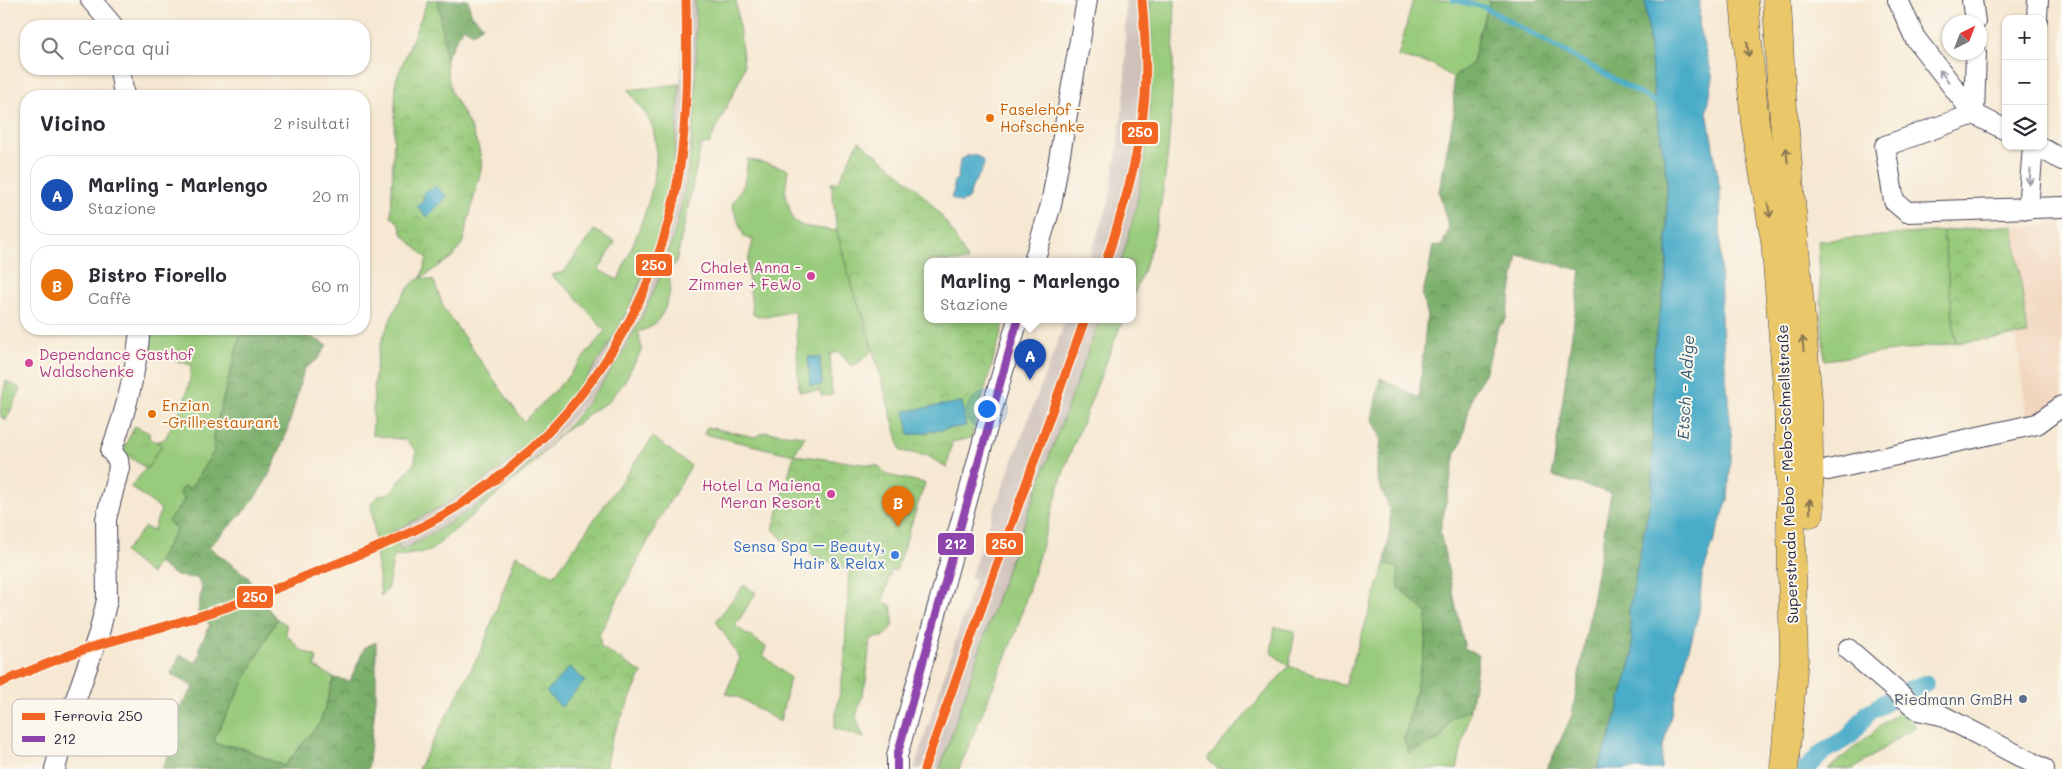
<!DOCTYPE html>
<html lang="it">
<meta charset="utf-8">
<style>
body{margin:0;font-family:Mali,sans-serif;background:#f2f2f3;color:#2b2b33}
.controls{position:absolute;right:15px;top:15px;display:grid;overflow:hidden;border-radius:10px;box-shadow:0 1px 4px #0004}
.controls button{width:45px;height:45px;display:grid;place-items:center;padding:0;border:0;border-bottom:1px solid #e1e1e2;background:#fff;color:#2b2b33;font:25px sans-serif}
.compass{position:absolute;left:1942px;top:15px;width:45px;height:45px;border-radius:50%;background:#fff;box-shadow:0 1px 4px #0004;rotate:42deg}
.you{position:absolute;left:986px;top:408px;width:18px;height:18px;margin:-12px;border:4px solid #fff;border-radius:50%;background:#1a73e8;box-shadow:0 0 0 8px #1a73e833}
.badge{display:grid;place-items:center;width:32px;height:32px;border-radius:50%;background:#c8321e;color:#fff;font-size:16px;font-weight:700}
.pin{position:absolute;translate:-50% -41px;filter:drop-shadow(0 1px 2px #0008)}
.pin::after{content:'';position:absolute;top:26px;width:18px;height:15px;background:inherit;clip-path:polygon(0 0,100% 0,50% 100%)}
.popup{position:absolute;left:924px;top:258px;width:212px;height:65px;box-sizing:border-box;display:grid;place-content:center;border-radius:10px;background:#fff;filter:drop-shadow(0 1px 4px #0005);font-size:16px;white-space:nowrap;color:#7c7c81}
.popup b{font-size:19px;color:#2b2b33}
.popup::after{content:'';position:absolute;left:50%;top:100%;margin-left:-10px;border:10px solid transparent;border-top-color:#fff}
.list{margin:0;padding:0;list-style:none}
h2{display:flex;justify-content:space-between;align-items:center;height:65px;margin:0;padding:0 20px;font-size:21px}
h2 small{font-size:16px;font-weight:400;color:#7c7c81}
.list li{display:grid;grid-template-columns:32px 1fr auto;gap:15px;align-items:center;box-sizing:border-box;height:80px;margin:0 10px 10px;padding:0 10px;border:1px solid #e1e1e2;border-radius:20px}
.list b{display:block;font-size:19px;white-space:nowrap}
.list p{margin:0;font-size:16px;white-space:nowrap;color:#7c7c81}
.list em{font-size:16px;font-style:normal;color:#7c7c81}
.icon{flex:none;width:28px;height:28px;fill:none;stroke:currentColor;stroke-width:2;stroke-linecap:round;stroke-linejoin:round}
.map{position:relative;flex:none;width:2062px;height:769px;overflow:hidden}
.search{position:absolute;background:#fff;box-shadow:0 1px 4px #0004;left:20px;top:20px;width:350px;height:55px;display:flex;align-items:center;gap:12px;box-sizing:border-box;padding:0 18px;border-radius:20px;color:#7c7c81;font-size:19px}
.panel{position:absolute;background:#fff;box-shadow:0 1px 4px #0004;left:20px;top:90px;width:350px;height:245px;border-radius:20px}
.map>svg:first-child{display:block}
.built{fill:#f1d5bd}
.industrial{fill:#cec1ba}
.green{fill:#99cb7b;stroke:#5e765b}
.forest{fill:url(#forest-crowns);stroke:#4e6853}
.park{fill:url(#park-crowns);stroke:#5e765b}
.water{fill:#49acc8;stroke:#366782}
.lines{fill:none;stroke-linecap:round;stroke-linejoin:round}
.stream{stroke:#49acc8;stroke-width:5}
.canal{stroke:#49acc8;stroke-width:18}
.minor-casing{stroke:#424052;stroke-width:22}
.trunk-casing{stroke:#424052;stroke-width:29}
.minor{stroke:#fff;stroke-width:20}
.trunk{stroke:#eac769;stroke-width:28}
.bus-1-casing{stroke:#fbf7ec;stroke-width:11}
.bus-1{stroke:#8e44ad;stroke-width:8}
.rail-1-casing{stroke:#fbf7ec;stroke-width:12}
.rail-1{stroke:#f26522;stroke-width:9}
.oneway{stroke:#867452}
.oneway2{stroke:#9c9ca7}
.food-dot{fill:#e8710a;stroke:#fbf7ec;stroke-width:2}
.hotel-dot{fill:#d1479c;stroke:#fbf7ec;stroke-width:2}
.shop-dot{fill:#3f7fe0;stroke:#fbf7ec;stroke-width:2}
.service-dot{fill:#5c6f8a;stroke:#fbf7ec;stroke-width:2}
.labels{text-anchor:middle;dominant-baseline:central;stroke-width:4;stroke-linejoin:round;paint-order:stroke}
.food-label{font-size:15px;fill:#c56008;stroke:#fbf7ec;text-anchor:start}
.hotel-label{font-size:15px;fill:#b23c85;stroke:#fbf7ec;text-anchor:end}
.street-label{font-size:15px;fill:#22223b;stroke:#fbf7ec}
.shop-label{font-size:15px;fill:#366cbe;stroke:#fbf7ec;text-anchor:end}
.service-label{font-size:15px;fill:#4e5e75;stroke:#fbf7ec;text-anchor:end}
.water-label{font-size:16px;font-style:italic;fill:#325973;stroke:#fbf7ec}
.key{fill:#fbf7ec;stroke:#bab7b7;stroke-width:1}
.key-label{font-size:14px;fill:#22223b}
.line-badge{stroke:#fbf7ec;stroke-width:2}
.badge-label{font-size:14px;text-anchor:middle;font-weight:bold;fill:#fff}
</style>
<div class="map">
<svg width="2062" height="769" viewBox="0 0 2062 769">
<defs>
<pattern id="forest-crowns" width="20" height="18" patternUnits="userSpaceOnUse" patternTransform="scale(1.25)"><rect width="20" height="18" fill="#7aaf6b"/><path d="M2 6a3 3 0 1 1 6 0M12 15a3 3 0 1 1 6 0" fill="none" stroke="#648e59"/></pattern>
<pattern id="park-crowns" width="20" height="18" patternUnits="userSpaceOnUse" patternTransform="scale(1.25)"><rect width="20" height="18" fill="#99cb7b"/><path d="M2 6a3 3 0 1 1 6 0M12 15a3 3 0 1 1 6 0" fill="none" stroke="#84ae6b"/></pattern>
</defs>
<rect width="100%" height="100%" fill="#fbf7ec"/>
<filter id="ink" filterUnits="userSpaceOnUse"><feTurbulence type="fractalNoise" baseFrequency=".02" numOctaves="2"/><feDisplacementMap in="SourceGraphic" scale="10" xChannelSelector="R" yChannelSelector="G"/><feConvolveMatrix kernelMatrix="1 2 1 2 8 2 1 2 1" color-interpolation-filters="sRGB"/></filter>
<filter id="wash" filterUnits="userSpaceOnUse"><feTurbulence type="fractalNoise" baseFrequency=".0096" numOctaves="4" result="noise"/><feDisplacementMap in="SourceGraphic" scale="20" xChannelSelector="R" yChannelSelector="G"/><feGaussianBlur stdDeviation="1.12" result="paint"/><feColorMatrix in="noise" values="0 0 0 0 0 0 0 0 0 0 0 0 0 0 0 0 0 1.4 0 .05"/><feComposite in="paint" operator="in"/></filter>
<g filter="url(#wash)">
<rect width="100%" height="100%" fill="#f6e8d2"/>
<!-- built -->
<path class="built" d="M2062 224V406L2028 426 2016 335 2028 333 2013 228Z"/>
<!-- industrial -->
<g class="industrial">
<path d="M681 0H695L696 92 691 143 680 209 662 270 647 308 621 356 599 388 532 462 497 491 467 512 400 552 392 532 438 508 506 464 632 299 656 239 669 192 681 68Z"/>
<path d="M1125 0H1150L1152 40 1151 91 1144 154 1136 202 1121 261H1088L1109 202 1116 157 1125 89Z"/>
<path d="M1066 319H1100L1004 578 944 760 940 769H914L975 580 970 577 996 505Z"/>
</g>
<!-- green -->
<g class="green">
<path d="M695 0H736L744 66 741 77 709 144 701 145 676 263 667 271C675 287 666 315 652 326 649 329 642 330 638 332L642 349 623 384 608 402 592 411 579 422 560 434 533 464 430 551 394 557 387 590 381 596 371 503 378 496 390 493 415 462 416 451 406 440 372 435C374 409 373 381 378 355 381 339 403 284 419 279 423 277 429 280 434 281L444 309 524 422 564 381 605 331 572 293 551 275 564 272 594 230 615 242 599 270 618 280C636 236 666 177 653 129 649 116 636 102 628 90L680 84C677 118 676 159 669 193 647 296 588 397 506 464 472 492 431 512 392 532L401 551C447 526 493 498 532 462 606 395 659 305 681 207 696 139 698 69 695 0Z"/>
<path d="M1150 0H1175C1172 87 1173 178 1147 261 1143 273 1137 285 1133 297L1132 261H1121C1148 179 1155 86 1150 0Z"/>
<path d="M1413 0H1490L1480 31 1473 63 1453 78 1432 64 1398 57Z"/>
<path d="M748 159 788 169 785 194 793 220 802 226 837 231 852 288 865 321 872 351 858 363 851 366 839 352 830 354 832 395 821 396 820 391H799L795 311 766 317 753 315 747 266 753 240 744 237 732 205 744 184Z"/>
<path d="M1943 231 1956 343 1824 360 1818 241Z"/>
<path d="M1100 319H1123L1065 467 1017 629 959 769H940L1004 578Z"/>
<path d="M140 329H242L213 436 214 451 184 500 176 529 151 574 124 552 145 527 153 531 161 509 131 487 146 468 147 469 162 445 156 442 165 439C177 414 191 395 191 365L138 349Z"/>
<path d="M707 427 755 437 766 432 805 436 794 455 704 434Z"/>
<path d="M1385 564 1398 568 1399 588 1427 613 1425 648 1404 740 1441 738 1451 718 1470 709 1457 769H1218L1207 759 1289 666 1271 653 1275 627 1295 631 1289 666 1345 686Z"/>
<path d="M744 585 756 593 735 626 766 647 763 655 790 678 780 722 740 698 726 693 740 658 716 621Z"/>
<path d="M277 619 286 624V634L301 650 317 657 315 667 334 678 320 723 284 766 242 748 216 744 214 738Z"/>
</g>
<!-- forest -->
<g class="forest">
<path d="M438 0H468L471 13 483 26 473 33 463 27 445 60Z"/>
<path d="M1490 0H1645L1655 101 1667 177V271L1654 350 1652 491 1629 611 1633 655 1611 735 1597 769H1547L1572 715 1611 493 1552 476 1581 270 1518 255 1506 320 1498 327 1485 374 1473 392 1462 440 1456 453 1440 532 1465 649 1479 655 1470 709 1451 718 1441 738 1408 753 1404 740 1425 648 1427 613 1399 588 1398 568 1385 564C1387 547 1391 529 1390 513 1389 500 1379 489 1377 476 1375 452 1389 444 1372 420L1380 378 1419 398 1427 313 1422 295 1428 274 1433 245 1442 246 1449 229 1439 192 1454 113 1453 78 1473 63 1480 31Z"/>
<path d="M242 329H294L327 345 318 359 304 369C291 418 280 469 246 509 235 522 221 534 209 547L248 577 265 605 277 619 214 739 216 744 242 748 284 766 320 723 334 678 350 681 365 647 376 642V698L368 769H162L178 734 165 728 194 687 171 674 180 655 196 663 200 654 199 648 210 625 198 612 202 587 197 578 176 576 158 563 176 529 168 521 184 500 179 491 184 486 190 489 214 451 213 436Z"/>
</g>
<!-- park -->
<g class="park">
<path d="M428 0H438L447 71 451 92 471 128 479 149 482 165 463 242 454 256 421 278 427 258 403 235 399 224 391 216 396 80Z"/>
<path d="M859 141C888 164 920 187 942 217 953 231 960 246 968 261H928V319H1005L971 438 952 442 947 468 928 456 901 451 865 321 852 288 837 231 831 183 838 182Z"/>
<path d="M2013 225 2028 334 1956 343 1943 231Z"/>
<path d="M6 381 21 389 6 420 1 417 0 408Z"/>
<path d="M135 426 149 433V438L162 445 147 469 122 452Z"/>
<path d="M653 437 691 466 661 516 599 635 601 647 642 673 611 740 605 769H418L482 649 516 555 554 576Z"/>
<path d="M794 455 879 466 887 475 925 483 896 571 891 570 883 602 891 605 894 625 883 637 870 639 866 681 856 717 864 738 834 728 844 666 849 570 788 545 773 529Z"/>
<path d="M1900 710 1916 726 1854 769H1828Z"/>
</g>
<!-- water -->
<g class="water">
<path d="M1645 0H1700L1699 28 1713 78 1707 111 1720 190 1721 319 1732 444 1728 499 1702 576 1699 612 1662 749 1661 769H1597L1611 735 1633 655 1629 611 1652 491 1654 350 1667 271V177L1655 101Z"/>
<path d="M969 155 977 156 984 161C984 170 978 176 974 183 971 188 971 194 968 199L961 203 951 198 954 190 953 183 958 177 960 160Z"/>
<path d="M436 186 447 197 427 217 417 206 424 200 423 193 425 191 433 189Z"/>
<path d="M808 357H820L822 385 810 386Z"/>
<path d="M962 402 966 426 909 435 905 411Z"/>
<path d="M570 667 585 681 561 707 546 692Z"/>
</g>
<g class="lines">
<!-- stream -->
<path class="stream" d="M1453 0 1484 7 1659 104"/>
<!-- canal -->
<g class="canal">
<path d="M1906 691 1925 684"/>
<path d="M1806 769 1823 752 1850 736 1868 713 1891 699"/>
</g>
</g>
</g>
<g filter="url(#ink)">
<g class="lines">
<defs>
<g id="minor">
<path d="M91 0 113 26"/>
<path d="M1898 0 1915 38 1974 114"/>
<path d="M1972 0 1975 22"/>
<path d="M2037 19 2038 0"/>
<path d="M120 69 124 96"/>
<path d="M1974 114 1976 52"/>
<path d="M2006 130 1974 114 1885 146 1894 201 1907 212 2062 207"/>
<path d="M2038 146 2062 160"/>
<path d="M2028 209 2033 146"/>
<path d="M1034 261 1051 205 1087 0"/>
<path d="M1828 470 2037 424 2062 406"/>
<path d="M1848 649 1918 710 1941 715 2044 769"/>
<path d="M55 769 67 724 99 633 107 600 106 519 119 468 118 460 111 451C126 412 136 371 140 329"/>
<path d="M897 769V756L992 409 1018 319"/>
</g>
<g id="trunk">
<path d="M1744 0 1755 123 1775 240 1788 399 1794 659 1784 769"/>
<path d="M1777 0 1781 84 1808 400 1810 513"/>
</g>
</defs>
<!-- minor casing -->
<use href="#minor" class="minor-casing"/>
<!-- trunk casing -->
<use href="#trunk" class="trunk-casing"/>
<!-- minor -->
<use href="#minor" class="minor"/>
<!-- trunk -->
<use href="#trunk" class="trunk"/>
<defs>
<path id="bus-1" d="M897 769V756L1018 319"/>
</defs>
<!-- bus-1 casing -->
<use href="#bus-1" class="bus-1-casing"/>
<!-- bus-1 -->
<use href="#bus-1" class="bus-1"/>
<defs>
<g id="rail-1">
<path d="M1106 261C1124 207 1140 153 1145 96 1147 64 1145 32 1142 0"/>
<path d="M0 683C28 672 56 659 86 649 135 633 187 622 236 604 266 593 296 580 326 568 371 550 418 532 458 506 575 431 657 310 679 173 688 116 687 58 686 0"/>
<path d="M924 769 1085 319"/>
</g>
</defs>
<!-- rail-1 casing -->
<use href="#rail-1" class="rail-1-casing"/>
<!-- rail-1 -->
<use href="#rail-1" class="rail-1"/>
</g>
<!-- one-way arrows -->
<defs><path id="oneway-shaft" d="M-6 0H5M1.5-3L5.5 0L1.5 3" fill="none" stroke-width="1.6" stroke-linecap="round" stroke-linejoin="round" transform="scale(1.25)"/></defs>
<g class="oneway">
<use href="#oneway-shaft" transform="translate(1748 49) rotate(85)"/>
<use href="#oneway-shaft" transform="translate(1787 155) rotate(-95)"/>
<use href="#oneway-shaft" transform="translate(1769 210) rotate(80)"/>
<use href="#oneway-shaft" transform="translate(1803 344) rotate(-95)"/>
<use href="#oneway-shaft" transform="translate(1810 506) rotate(-91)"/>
</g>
<g class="oneway2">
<use href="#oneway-shaft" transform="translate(1944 76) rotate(-128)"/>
<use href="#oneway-shaft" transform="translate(2030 177) rotate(94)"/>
</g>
</g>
<!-- markers -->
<g class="food-dot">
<circle cx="990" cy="118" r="5"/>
<circle cx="152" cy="414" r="5"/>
</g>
<g class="hotel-dot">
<circle cx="811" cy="276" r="5"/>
<circle cx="29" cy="363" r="5"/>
<circle cx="831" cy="494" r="5"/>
</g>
<circle class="shop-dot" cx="895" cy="555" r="5"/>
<circle class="service-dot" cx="2023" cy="699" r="5"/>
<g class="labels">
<!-- food labels -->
<g class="food-label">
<text x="1000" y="109">Faselehof -<tspan x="1000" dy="17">Hofschenke</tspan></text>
<text x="162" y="405">Enzian<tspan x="162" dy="17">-Grillrestaurant</tspan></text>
</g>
<!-- hotel labels -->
<g class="hotel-label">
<text x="801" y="267">Chalet Anna -<tspan x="801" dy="17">Zimmer + FeWo</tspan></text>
<text x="39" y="354" text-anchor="start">Dependance Gasthof<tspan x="39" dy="17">Waldschenke</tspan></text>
<text x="821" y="485">Hotel La Maiena<tspan x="821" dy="17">Meran Resort</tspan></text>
</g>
<!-- street labels -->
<g class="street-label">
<text transform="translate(1787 474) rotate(-92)">Superstrada Mebo - Mebo-Schnellstraße</text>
</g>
<!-- shop labels -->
<g class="shop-label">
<text x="885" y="546">Sensa Spa – Beauty,<tspan x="885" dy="17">Hair &amp; Relax</tspan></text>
</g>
<!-- service labels -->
<g class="service-label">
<text x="2013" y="699">Riedmann GmBH</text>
</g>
<!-- water labels -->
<g class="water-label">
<text transform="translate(1685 387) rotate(-87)">Etsch - Adige</text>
</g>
</g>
<!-- legend -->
<rect x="12" y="699" width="166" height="57" rx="8" class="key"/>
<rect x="22" y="713" width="23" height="7" fill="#f26522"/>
<rect x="22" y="736" width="23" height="6" fill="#8e44ad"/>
<g class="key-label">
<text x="54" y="721">Ferrovia 250</text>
<text x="54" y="744">212</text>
</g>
<g class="line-badge">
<rect x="1121" y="121" width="38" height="24" rx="5" fill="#f26522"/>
<rect x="635" y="253" width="38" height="24" rx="5" fill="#f26522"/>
<rect x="937" y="532" width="38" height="24" rx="5" fill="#8e44ad"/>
<rect x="985" y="532" width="39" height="24" rx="5" fill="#f26522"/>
<rect x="236" y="585" width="38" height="24" rx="5" fill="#f26522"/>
</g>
<g class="badge-label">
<text x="1140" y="137">250</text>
<text x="654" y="270">250</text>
<text x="956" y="549">212</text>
<text x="1004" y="549">250</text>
<text x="255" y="602">250</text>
</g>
</svg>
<div class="controls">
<button>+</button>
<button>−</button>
<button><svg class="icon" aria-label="layers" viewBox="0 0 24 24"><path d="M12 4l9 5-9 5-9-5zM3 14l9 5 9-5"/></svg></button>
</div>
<svg class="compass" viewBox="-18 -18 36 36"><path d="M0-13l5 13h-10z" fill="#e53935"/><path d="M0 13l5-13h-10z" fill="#7c7c81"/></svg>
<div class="you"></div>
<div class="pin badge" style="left:1030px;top:380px;background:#1a4fb4">A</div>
<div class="popup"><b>Marling - Marlengo</b>Stazione</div>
<div class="pin badge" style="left:898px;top:527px;background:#e8710a">B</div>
<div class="search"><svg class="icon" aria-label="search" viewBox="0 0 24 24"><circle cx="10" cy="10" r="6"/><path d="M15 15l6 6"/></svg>Cerca qui</div>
<section class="panel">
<h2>Vicino<small>2 risultati</small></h2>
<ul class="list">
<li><span class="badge" style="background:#1a4fb4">A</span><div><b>Marling - Marlengo</b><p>Stazione</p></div><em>20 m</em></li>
<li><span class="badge" style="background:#e8710a">B</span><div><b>Bistro Fiorello</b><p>Caffè</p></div><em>60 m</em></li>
</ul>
</section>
</div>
